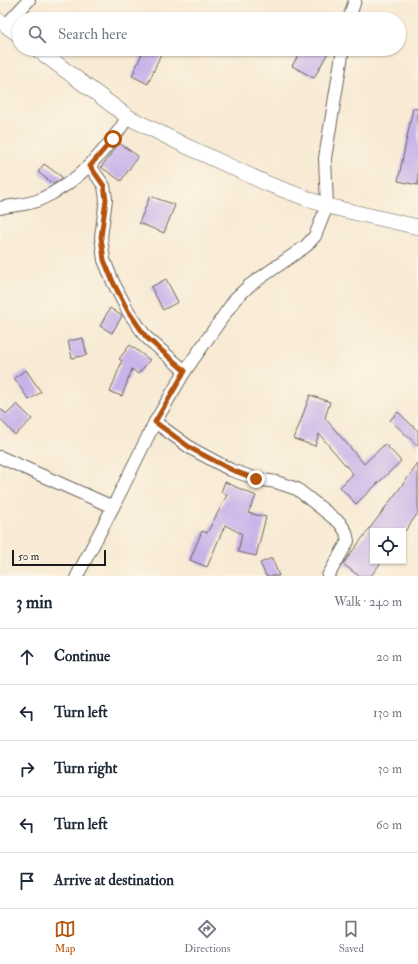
<!DOCTYPE html>
<meta charset="utf-8">
<style>
body{margin:0;font-family:"IM FELL Double Pica",serif;background:#f6f6f7;color:#1f2937}
.controls{position:absolute;right:12px;bottom:12px;display:grid;overflow:hidden;border-radius:0px;box-shadow:0 1px 3px #0004}
.controls button{width:36px;height:36px;display:grid;place-items:center;padding:0;border:0;border-bottom:1px solid #e0e1e3;background:#fff;color:#1f2937;font:20px sans-serif}
.scale{position:absolute;left:12px;bottom:10px;width:94px;box-sizing:border-box;padding-left:4px;border:2px solid #1c1c1c;border-top:0;font-size:11px;line-height:14px;white-space:nowrap;color:#1c1c1c;-webkit-text-stroke:3px #fcf5e5;paint-order:stroke}
.stop{position:absolute;width:12px;height:12px;margin:-9px;border:3px solid #b45309;border-radius:50%;background:#fff}
.stop.end{background:#b45309;border-color:#fff;box-shadow:0 1px 4px #0008}
.list{margin:0;padding:0;list-style:none}
h2{display:flex;justify-content:space-between;align-items:center;height:52px;margin:0;padding:0 16px;font-size:17px}
h2 small{font-size:13px;font-weight:400;color:#747a83}
.list li{display:grid;grid-template-columns:26px 1fr auto;gap:12px;align-items:center;box-sizing:border-box;height:56px;padding:0 16px;border-top:1px solid #e0e1e3}
.list b{display:block;font-size:15px;white-space:nowrap}
.list em{font-size:13px;font-style:normal;color:#747a83}
.icon{flex:none;width:22px;height:22px;fill:none;stroke:currentColor;stroke-width:2;stroke-linecap:round;stroke-linejoin:round}
.map{position:relative;flex:none;width:418px;height:576px;overflow:hidden}
.search{position:absolute;background:#fff;box-shadow:0 1px 3px #0004;left:12px;right:12px;top:12px;height:44px;display:flex;align-items:center;gap:10px;box-sizing:border-box;padding:0 14px;border-radius:22px;color:#747a83;font-size:15px}
.sheet{height:332px;background:#fff}
nav{display:flex;justify-content:space-around;align-items:center;box-sizing:border-box;height:56px;border-top:1px solid #e0e1e3;background:#fff;font-size:11px;color:#747a83}
nav a{display:grid;justify-items:center;gap:2px}
nav .on{color:#b45309}
.map>svg:first-child{display:block}
.building{fill:#c9b4e9}
.lines{fill:none;stroke-linecap:round;stroke-linejoin:round}
.minor-casing{stroke:#69645c;stroke-width:14}
.tertiary-casing{stroke:#69645c;stroke-width:16}
.minor{stroke:#fff;stroke-width:12}
.tertiary{stroke:#fff;stroke-width:15}
.route{stroke:#b45309;stroke-width:5}
</style>
<div class="map">
<svg width="418" height="576" viewBox="0 0 418 576">
<rect width="100%" height="100%" fill="#fcf5e5"/>
<filter id="ink" filterUnits="userSpaceOnUse"><feTurbulence type="fractalNoise" baseFrequency=".025" numOctaves="2"/><feDisplacementMap in="SourceGraphic" scale="8" xChannelSelector="R" yChannelSelector="G"/><feConvolveMatrix kernelMatrix="1 2 1 2 8 2 1 2 1" color-interpolation-filters="sRGB"/></filter>
<filter id="wash" filterUnits="userSpaceOnUse"><feTurbulence type="fractalNoise" baseFrequency=".012" numOctaves="4" result="noise"/><feDisplacementMap in="SourceGraphic" scale="16" xChannelSelector="R" yChannelSelector="G"/><feGaussianBlur stdDeviation="0.9" result="paint"/><feColorMatrix in="noise" values="0 0 0 0 0 0 0 0 0 0 0 0 0 0 0 0 0 1.4 0 .05"/><feComposite in="paint" operator="in"/></filter>
<g filter="url(#wash)">
<rect width="100%" height="100%" fill="#f8ead4"/>
<g id="blocks">
<!-- building -->
<g class="building">
<path d="M144 49H163L148 84 132 76Z"/>
<path d="M302 49H330L314 78 292 66Z"/>
<path d="M413 108 418 109V185L398 181Z"/>
<path d="M119 143 138 156 121 181 101 167Z"/>
<path d="M44 164 62 177 61 179 53 184 38 172Z"/>
<path d="M150 196 175 205 164 233 139 223Z"/>
<path d="M166 279 178 302 163 310 151 287Z"/>
<path d="M110 308 122 316 112 333 100 326Z"/>
<path d="M83 338 87 355 72 358 68 341Z"/>
<path d="M130 345 150 360 138 374 132 369 122 396 110 392 122 361 119 359Z"/>
<path d="M26 370 41 392 29 400 14 378Z"/>
<path d="M310 395 330 402 325 418 364 464 385 444 401 461 356 504 340 487 353 474 319 434 315 446 294 439Z"/>
<path d="M17 404 32 419 15 435 0 419V409L7 414Z"/>
<path d="M398 412 418 431V446L390 420Z"/>
<path d="M418 464V513L405 531H373V561H382L371 576H359L343 564Z"/>
<path d="M225 482 256 496 248 513 266 517 256 556 238 552 242 534 225 525 207 567 190 560 202 531 207 533 227 495 221 492Z"/>
<path d="M272 558 279 576H266L260 563Z"/>
</g>
</g>
</g>
<g filter="url(#ink)">
<use href="#blocks" fill-opacity="0" stroke="#69645c" stroke-width="1"/>
<g class="lines">
<defs>
<g id="minor">
<path d="M349 19 355 0"/>
<path d="M6 25 29 0"/>
<path d="M90 166 104 186 106 199 101 237 104 260 113 282 128 311 146 337 185 371"/>
<path d="M0 208C12 205 28 205 39 200 78 183 105 152 128 117"/>
<path d="M155 422 192 449 231 470 257 479 276 482 297 489 340 523 346 532 348 541 328 576"/>
<path d="M0 457 113 507 155 422 185 371 236 298 250 285 306 246 315 236 327 206 325 158 343 49"/>
<path d="M77 576 113 507"/>
</g>
<g id="tertiary">
<path d="M0 21 19 35"/>
<path d="M37 49 128 117 184 145 268 184 327 206 418 227"/>
</g>
</defs>
<!-- minor casing -->
<use href="#minor" class="minor-casing"/>
<!-- tertiary casing -->
<use href="#tertiary" class="tertiary-casing"/>
<!-- minor -->
<use href="#minor" class="minor"/>
<!-- tertiary -->
<use href="#tertiary" class="tertiary"/>
</g>
</g>
<g class="lines" filter="url(#ink)">
<!-- route -->
<path class="route" d="M113 139 90 166 104 186 106 200 101 237 104 260 113 282 128 311 146 337 185 371 155 422 192 449 232 470 256 479"/>
</g>
</svg>
<div class="controls">
<button><svg class="icon" aria-label="locate" viewBox="0 0 24 24"><circle cx="12" cy="12" r="6"/><path d="M12 2v4M12 18v4M2 12h4M18 12h4"/></svg></button>
</div>
<div class="scale">50 m</div>
<div class="stop" style="left:113px;top:139px"></div>
<div class="stop end" style="left:256px;top:479px"></div>
<div class="search"><svg class="icon" aria-label="search" viewBox="0 0 24 24"><circle cx="10" cy="10" r="6"/><path d="M15 15l6 6"/></svg>Search here</div>
</div>
<section class="sheet">
<h2>3 min<small>Walk · 240 m</small></h2>
<ul class="list">
<li><svg class="icon" aria-label="ahead" viewBox="0 0 24 24"><path d="M12 20V5M6 11l6-6 6 6"/></svg><div><b>Continue</b></div><em>20 m</em></li>
<li><svg class="icon" aria-label="left" viewBox="0 0 24 24"><path d="M17 20v-9H6M10 6l-5 5 5 5"/></svg><div><b>Turn left</b></div><em>130 m</em></li>
<li><svg class="icon" aria-label="right" viewBox="0 0 24 24"><path d="M7 20v-9h11M14 6l5 5-5 5"/></svg><div><b>Turn right</b></div><em>30 m</em></li>
<li><svg class="icon" aria-label="left" viewBox="0 0 24 24"><path d="M17 20v-9H6M10 6l-5 5 5 5"/></svg><div><b>Turn left</b></div><em>60 m</em></li>
<li><svg class="icon" aria-label="arrive" viewBox="0 0 24 24"><path d="M6 21V4h12l-3 4 3 4H6"/></svg><div><b>Arrive at destination</b></div></li>
</ul>
</section>
<nav>
<a class="on"><svg class="icon" aria-label="map" viewBox="0 0 24 24"><path d="M3 6l6-2 6 2 6-2v14l-6 2-6-2-6 2zM9 4v14M15 6v14"/></svg>Map</a>
<a><svg class="icon" aria-label="directions" viewBox="0 0 24 24"><path d="M12 3l9 9-9 9-9-9zM9 14v-3h6M13 9l2 2-2 2"/></svg>Directions</a>
<a><svg class="icon" aria-label="saved" viewBox="0 0 24 24"><path d="M7 4h10v16l-5-4-5 4z"/></svg>Saved</a>
</nav>
